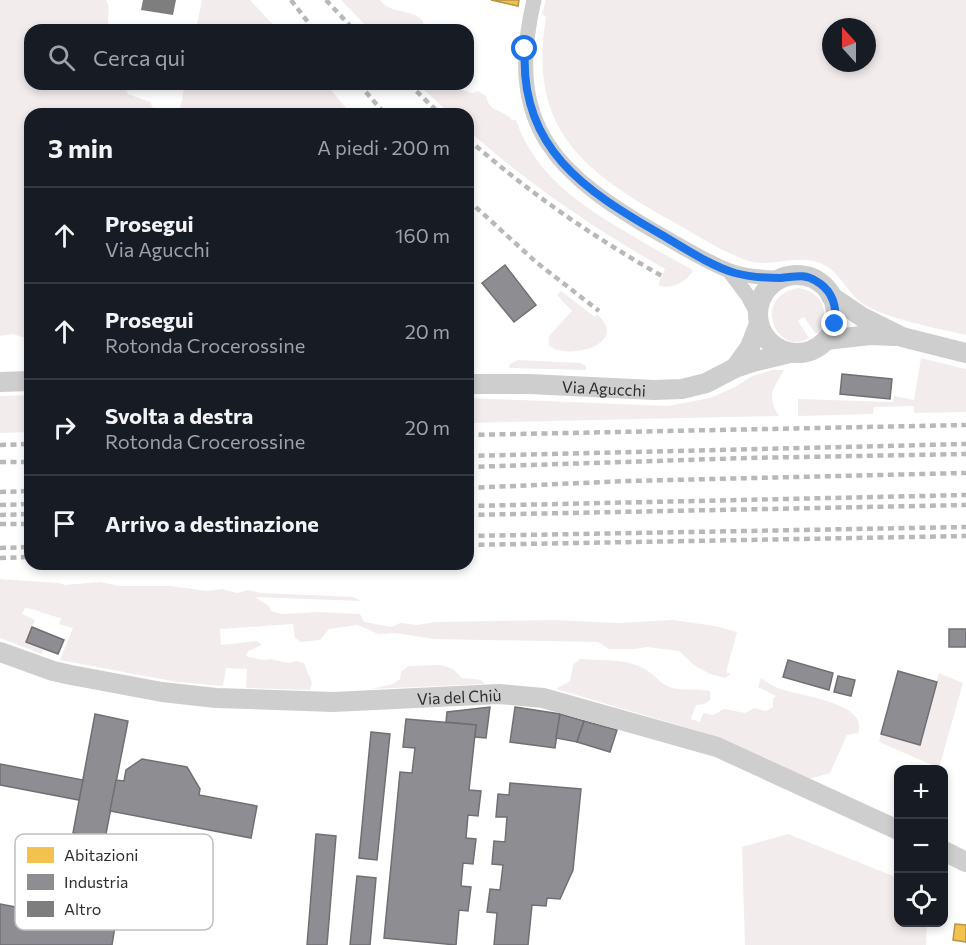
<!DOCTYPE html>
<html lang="it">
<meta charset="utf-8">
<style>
body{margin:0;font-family:Commissioner,sans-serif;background:#242831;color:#f1f3f6}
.controls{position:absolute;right:18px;bottom:18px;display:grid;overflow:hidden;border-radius:12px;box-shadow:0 3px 9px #0003}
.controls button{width:54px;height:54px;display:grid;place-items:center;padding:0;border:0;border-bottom:2px solid #363941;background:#171b24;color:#f1f3f6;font:30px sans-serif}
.compass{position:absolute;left:822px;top:18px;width:54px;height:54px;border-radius:50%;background:#171b24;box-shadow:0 3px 9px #0003;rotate:339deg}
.stop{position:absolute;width:18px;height:18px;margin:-14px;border:4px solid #1a73e8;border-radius:50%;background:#fff}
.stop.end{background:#1a73e8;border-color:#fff;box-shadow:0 2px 6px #0008}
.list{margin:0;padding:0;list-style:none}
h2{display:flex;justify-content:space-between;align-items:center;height:78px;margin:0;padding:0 24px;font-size:26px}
h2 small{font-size:20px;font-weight:400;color:#9ea1a6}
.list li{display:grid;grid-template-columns:39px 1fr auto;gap:18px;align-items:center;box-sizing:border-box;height:96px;padding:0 24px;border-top:2px solid #363941}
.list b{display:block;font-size:22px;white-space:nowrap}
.list p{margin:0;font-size:20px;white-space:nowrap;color:#9ea1a6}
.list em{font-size:20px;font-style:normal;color:#9ea1a6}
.icon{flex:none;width:33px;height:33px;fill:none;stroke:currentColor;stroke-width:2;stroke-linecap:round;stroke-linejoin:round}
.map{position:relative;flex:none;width:966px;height:945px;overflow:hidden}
.search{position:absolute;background:#171b24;box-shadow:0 3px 9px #0003;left:24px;top:24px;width:450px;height:66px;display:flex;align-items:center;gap:15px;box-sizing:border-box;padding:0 21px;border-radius:18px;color:#9ea1a6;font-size:22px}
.panel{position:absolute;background:#171b24;box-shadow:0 3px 9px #0003;left:24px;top:108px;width:450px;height:462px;border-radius:18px}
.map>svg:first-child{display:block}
.green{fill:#f3eced;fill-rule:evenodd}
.homes{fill:#f2c14e;stroke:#b79544;stroke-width:1.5}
.industry{fill:#8d8d92;stroke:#707074;stroke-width:1.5}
.building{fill:#7e7e7e}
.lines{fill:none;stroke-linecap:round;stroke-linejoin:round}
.minor{stroke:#cecece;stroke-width:15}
.tertiary{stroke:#cecece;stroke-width:20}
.rail{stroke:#b8b8b8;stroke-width:4.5;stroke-dasharray:6 4.5;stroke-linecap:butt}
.route{stroke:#1a73e8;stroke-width:8}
.labels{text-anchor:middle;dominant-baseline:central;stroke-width:6;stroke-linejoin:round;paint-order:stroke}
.street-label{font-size:16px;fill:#2e2e2e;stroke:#fff}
.key{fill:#fff;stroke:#c0c0c0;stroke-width:1.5}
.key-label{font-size:16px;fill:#2e2e2e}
</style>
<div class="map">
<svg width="966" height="945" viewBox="0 0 966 945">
<rect width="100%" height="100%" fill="#fff"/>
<!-- green -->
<g class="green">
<path d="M0 0H106C112 9 105 19 110 30H30V84H124L128 94 150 102 156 114H30V339L12 334 0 336Z"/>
<path d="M202 0H250L278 30H196Z"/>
<path d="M341 0H380C391 15 412 8 423 21L422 30H370Z"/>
<path d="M546 0H966V335C939 329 883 318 862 303 846 292 840 271 820 263 796 254 772 268 749 261 721 252 694 233 668 219 580 169 528 127 546 17L542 14ZM831 27H867V63H831Z"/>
<path d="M185 84H326L351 114H179Z"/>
<path d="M418 84H461L459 89 472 93 478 91 486 96C490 114 502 108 512 120H516C535 175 580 205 628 233 649 246 671 258 693 270 688 281 671 291 658 285L665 269C595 229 528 184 468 130V114H450Z"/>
<path d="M798 288C822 292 831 312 819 333H815L804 317 798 321 809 338C777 358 750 297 798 288Z"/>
<path d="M561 291 595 317 597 314C632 346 563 361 549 345V336L572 311 557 295Z"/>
<path d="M921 358 966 369V412L914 413V406L874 407 873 414 798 416V399L893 402 894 396 914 400Z"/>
<path d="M518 360 581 363 586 366V370L509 368 510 364Z"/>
<path d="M772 370H784C773 390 766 395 779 416L468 423V398L668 406 710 398 735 387 752 376Z"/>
<path d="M30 395V432L0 433V396Z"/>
<path d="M0 579 59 583 65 585 100 582 120 586H171L207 591 222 589 237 593 248 590 261 593 353 597 361 601 255 597 269 606 271 611 282 614 318 612 360 614 364 622 392 627 400 623 417 625 435 622 554 620 618 623 673 620 715 626 737 632 726 672 731 674 725 678 710 674 695 666 679 651 647 647 635 649H609L598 642 434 639 395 633 378 634 358 625 329 629 320 640 301 642 295 638 293 624 220 629 221 645 257 641 262 645 248 651 246 656 262 660 270 659 289 663 297 661 304 663 312 683 310 690 246 688 247 669 226 668 223 686 177 682 60 660 73 628 59 624 61 618C49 616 37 609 25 608L22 614 35 620 26 642 43 649 42 654 0 638Z"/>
<path d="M580 659C602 661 625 658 645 669 656 675 659 684 672 688 684 691 697 688 710 691V700L704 704 696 705 691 719 700 722 703 713 713 715 724 709 745 713 754 708 766 711 773 707V699L776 696 758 687 761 678C767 682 774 687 781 689 800 696 870 703 858 733L847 735 830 773 809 779 745 749 698 731 556 689 570 681 573 665Z"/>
<path d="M441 665 453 669 462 678 481 680 485 684 371 689 393 684 400 679 401 671 409 666Z"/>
<path d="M939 673 963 683 939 768 879 742 881 734 920 745Z"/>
<path d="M788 834 898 878V922L927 923 926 945H745L742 847Z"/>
</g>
<!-- homes -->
<g class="homes">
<path d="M491 0H519L518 6Z"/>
<path d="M955 924 966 925V942L953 940Z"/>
</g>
<!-- industry -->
<g class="industry">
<path d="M505 265 536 305 514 322 482 283Z"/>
<path d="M842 374 892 379 890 399 840 394Z"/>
<path d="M32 627 64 640 58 654 26 642Z"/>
<rect x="949" y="629" width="17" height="18"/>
<path d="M788 660 833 673 829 690 783 677Z"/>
<path d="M898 671 937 682 920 745 881 734Z"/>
<path d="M838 676 855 680 851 696 834 692Z"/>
<path d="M490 707 486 738 475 737 476 725 446 722 447 712Z"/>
<path d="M515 707 560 714 555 748 510 742Z"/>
<path d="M95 714 128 721 105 839 73 833Z"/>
<path d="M560 714 584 721 577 742 556 738Z"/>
<path d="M406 719 476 725 469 790 481 791 478 816 468 815 466 838 476 839 473 864 463 863 461 886 471 887 468 911 459 910 456 945 384 938 400 772 412 773 415 748 403 747Z"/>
<path d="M584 721 617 730 610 752 577 742Z"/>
<path d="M371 732 390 734 377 860 359 858Z"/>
<path d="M142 759 187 767 200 789 199 795 257 806 251 838 110 811 116 780 124 781 126 770Z"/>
<path d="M0 764 83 780 79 800 0 785Z"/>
<path d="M510 783 581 789 573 870 560 899 547 898 546 906 532 905 528 945H494L497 913 487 912 490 889 500 890 503 865 492 864 494 841 505 842 507 817H496L498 794 509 795Z"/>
<path d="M316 834 336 836 327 945H307Z"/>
<path d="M357 876 376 878 370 945H350Z"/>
<path d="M0 904 115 926 112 945H0Z"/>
</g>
<!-- building -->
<path class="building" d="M143 0H176L173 15 141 10Z"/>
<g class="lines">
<!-- minor -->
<g class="minor">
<path d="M534 0C504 128 557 175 661 235 683 247 706 262 730 271 747 277 766 278 784 278"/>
<path d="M729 271 748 296 758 315"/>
</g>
<!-- tertiary -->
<g class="tertiary">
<circle cx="797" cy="314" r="39"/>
<path d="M831 296 862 317 902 337 966 353"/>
<path d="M826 340 870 335 895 336"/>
<path d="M735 368 750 347 759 324"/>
<path d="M0 382 30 381"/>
<path id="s1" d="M468 384H529L654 390 682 389 706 383 735 368 753 362 790 353"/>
<path id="s2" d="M0 652 53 671 71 675 162 692 216 698 333 702 499 694 543 698 717 747 898 830"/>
<path d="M944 851 966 862"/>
</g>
<!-- rail -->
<g class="rail">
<path d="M291 0 314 30"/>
<path d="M326 0 354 30"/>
<path d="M359 84 385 114"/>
<path d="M409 84 440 114"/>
<path d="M468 139C528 192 593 237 662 276"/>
<path d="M468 200 536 262 599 311"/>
<path d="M468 435 966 425"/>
<path d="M0 445 30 444"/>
<path d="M468 456 966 444"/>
<path d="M0 462H30"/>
<path d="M468 467 747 458 966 454"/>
<path d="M468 488 627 481 966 473"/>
<path d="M0 492 30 491"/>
<path d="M0 505 30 504"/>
<path d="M468 506 966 495"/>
<path d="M0 515 30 514"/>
<path d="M468 515 966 505"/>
<path d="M0 524H30"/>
<path d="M468 536 966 527"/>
<path d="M468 545 966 536"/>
<path d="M0 548 30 547"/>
<path d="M0 558 30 557"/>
</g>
</g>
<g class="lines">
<!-- route -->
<path class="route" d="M525 49C519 148 585 191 662 235 684 248 711 266 735 273 750 277 765 278 781 278 794 277 804 273 816 281 832 290 837 306 835 324"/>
</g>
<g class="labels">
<!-- street labels -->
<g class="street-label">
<text stroke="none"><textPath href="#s1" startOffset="136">Via Agucchi</textPath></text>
<text stroke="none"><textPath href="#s2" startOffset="465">Via del Chiù</textPath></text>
</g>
</g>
<!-- legend -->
<rect x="15" y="834" width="198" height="96" rx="9" class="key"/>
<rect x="27" y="847" width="27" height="16" fill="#f2c14e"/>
<rect x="27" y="874" width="27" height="16" fill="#8d8d92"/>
<rect x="27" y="901" width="27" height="16" fill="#7e7e7e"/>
<g class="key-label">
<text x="64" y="861">Abitazioni</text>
<text x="64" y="888">Industria</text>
<text x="64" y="915">Altro</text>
</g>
</svg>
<div class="controls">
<button>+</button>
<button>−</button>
<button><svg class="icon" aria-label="locate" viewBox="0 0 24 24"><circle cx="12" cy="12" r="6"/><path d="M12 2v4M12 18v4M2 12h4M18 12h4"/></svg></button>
</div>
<svg class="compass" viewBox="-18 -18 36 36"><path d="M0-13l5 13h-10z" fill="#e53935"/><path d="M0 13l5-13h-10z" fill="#9ea1a6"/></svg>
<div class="stop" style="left:525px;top:49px"></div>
<div class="stop end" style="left:835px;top:324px"></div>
<div class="search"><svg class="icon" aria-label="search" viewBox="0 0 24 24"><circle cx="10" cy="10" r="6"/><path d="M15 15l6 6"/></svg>Cerca qui</div>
<section class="panel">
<h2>3 min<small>A piedi · 200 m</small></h2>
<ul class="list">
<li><svg class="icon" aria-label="ahead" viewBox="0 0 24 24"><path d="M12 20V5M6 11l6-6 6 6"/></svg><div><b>Prosegui</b><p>Via Agucchi</p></div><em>160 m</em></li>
<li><svg class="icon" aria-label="ahead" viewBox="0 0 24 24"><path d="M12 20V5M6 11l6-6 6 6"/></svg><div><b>Prosegui</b><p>Rotonda Crocerossine</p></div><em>20 m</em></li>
<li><svg class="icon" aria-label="right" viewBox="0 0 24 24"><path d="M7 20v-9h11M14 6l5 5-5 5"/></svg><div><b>Svolta a destra</b><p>Rotonda Crocerossine</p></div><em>20 m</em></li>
<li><svg class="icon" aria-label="arrive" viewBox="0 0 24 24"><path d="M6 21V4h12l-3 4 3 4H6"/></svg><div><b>Arrivo a destinazione</b></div></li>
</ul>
</section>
</div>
